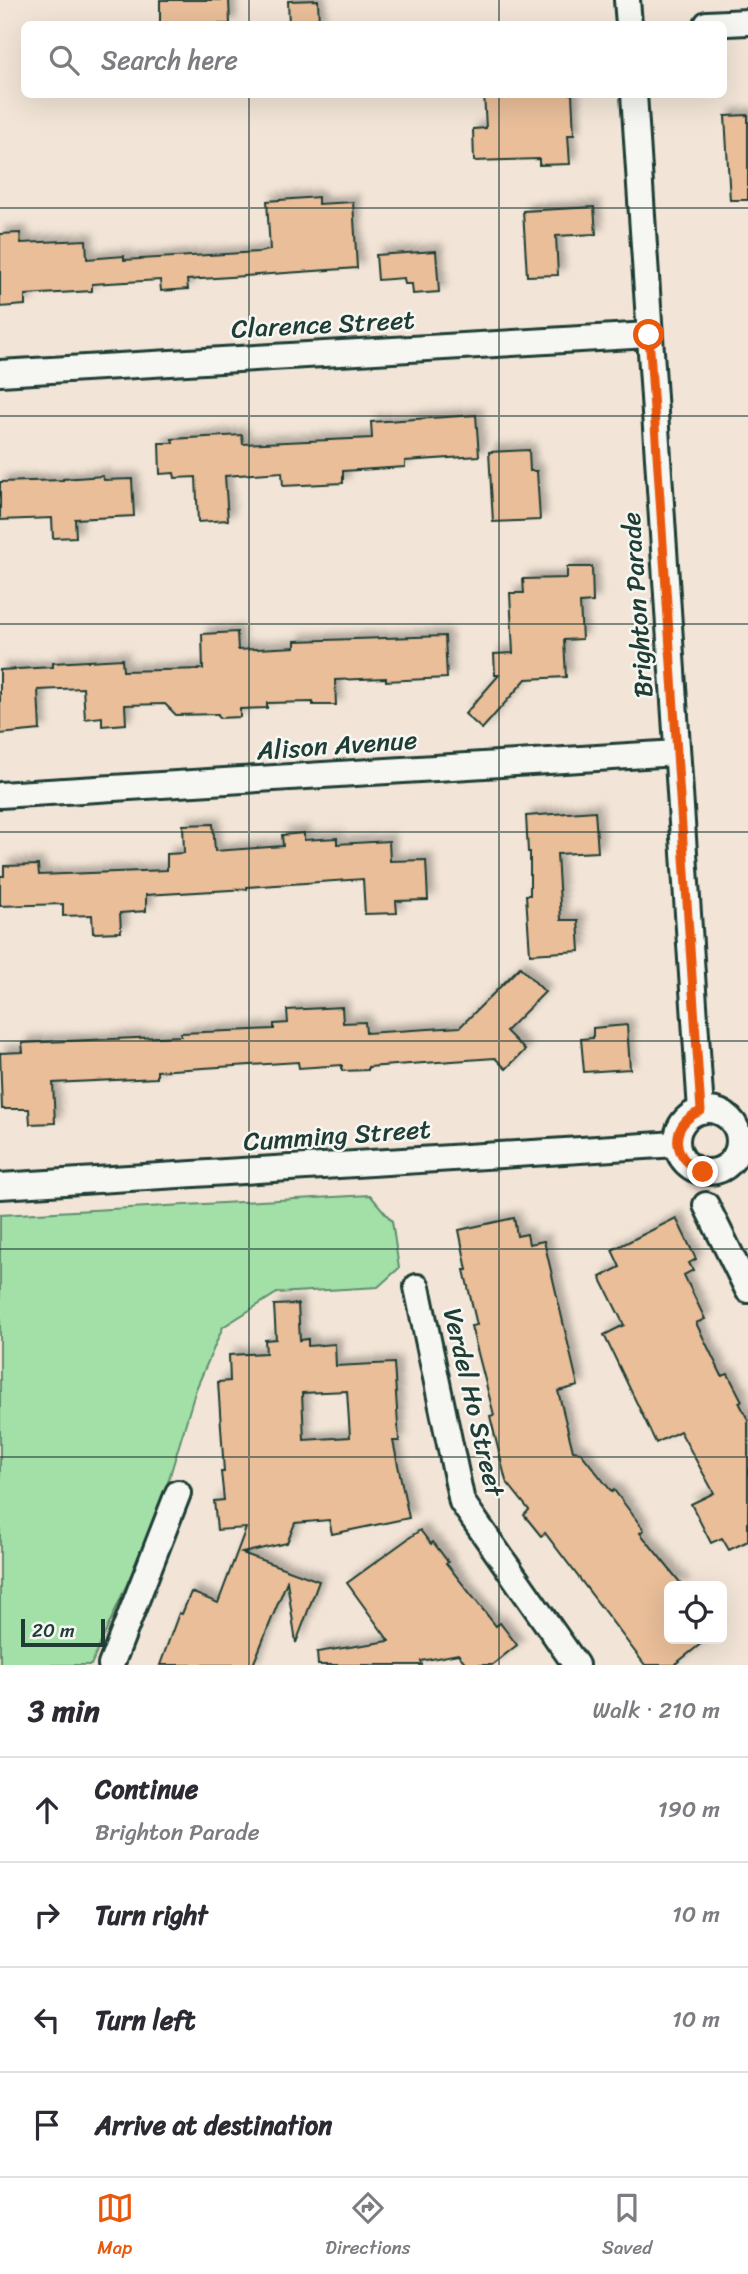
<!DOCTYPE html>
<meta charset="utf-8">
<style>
body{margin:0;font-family:Sriracha,sans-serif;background:#f7f7f7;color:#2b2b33}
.controls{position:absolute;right:21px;bottom:21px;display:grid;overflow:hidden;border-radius:10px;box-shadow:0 7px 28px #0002}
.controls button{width:63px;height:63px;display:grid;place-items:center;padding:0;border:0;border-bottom:2px solid #e1e1e2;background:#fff;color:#2b2b33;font:35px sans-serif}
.scale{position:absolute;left:21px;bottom:18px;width:84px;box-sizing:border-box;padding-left:7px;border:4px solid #1f3d34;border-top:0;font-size:19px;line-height:24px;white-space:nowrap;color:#1f3d34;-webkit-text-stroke:5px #f6f6f2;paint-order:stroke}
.stop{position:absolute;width:21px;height:21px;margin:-16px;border:5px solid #ea580c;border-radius:50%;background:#fff}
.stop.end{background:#ea580c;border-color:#fff;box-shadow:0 2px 7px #0008}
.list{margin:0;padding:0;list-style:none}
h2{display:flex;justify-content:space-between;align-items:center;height:91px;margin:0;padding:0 28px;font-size:30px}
h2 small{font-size:23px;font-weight:400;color:#7c7c81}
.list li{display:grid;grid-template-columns:46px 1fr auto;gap:21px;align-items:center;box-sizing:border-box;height:105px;padding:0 28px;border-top:2px solid #e1e1e2}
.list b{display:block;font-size:26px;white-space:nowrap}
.list p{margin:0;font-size:23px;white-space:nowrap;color:#7c7c81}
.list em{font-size:23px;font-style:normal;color:#7c7c81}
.icon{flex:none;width:38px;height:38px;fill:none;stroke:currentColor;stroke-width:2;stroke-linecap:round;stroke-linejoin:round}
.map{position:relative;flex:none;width:748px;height:1665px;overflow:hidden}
.search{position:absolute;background:#fff;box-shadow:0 7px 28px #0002;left:21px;right:21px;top:21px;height:77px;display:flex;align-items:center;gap:18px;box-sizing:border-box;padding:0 24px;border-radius:10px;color:#7c7c81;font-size:26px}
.sheet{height:511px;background:#fff}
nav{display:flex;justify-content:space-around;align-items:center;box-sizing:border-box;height:98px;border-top:2px solid #e1e1e2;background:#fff;font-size:19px;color:#7c7c81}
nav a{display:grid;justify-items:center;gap:4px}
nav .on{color:#ea580c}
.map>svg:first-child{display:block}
.green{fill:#a3e0a8;stroke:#618e6e;stroke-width:2}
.building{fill:#e9be99;stroke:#1f3d34;stroke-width:2;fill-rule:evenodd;filter:url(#shadow)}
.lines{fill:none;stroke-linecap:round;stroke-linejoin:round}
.minor-casing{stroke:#1f3d34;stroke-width:30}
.minor{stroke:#f6f6f2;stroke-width:24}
.route{stroke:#ea580c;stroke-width:9}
.grid{fill:none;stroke:#1f3d34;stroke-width:2;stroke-opacity:0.55}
.labels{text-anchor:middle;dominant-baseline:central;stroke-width:5;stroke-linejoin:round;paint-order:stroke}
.street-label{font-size:26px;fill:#1f3d34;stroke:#f6f6f2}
</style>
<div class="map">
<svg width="748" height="1665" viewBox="0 0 748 1665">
<defs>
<filter id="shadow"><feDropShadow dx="6" dy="-6" stdDeviation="3.5" flood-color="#0004"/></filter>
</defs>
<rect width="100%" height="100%" fill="#f2e5d7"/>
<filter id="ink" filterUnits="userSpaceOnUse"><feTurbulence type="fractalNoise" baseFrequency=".0143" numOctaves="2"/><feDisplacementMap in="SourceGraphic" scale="14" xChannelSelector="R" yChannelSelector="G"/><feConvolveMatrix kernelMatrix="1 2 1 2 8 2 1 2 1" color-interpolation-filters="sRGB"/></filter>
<g filter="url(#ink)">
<!-- green -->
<path class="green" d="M370 1195 392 1221 399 1268 378 1287 277 1293 223 1327 196 1389 159 1512 91 1665H0V1215Z"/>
<!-- building -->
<g class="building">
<path d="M160 0H229L230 24H160Z"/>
<path d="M318 0 319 24H289L288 1Z"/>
<path d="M484 94H572L574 135H568L570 164 539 165V159L474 161 473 129 486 128Z"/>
<path d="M748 115V200H730L725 116Z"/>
<path d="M318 197V204L353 202 357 268 187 280 188 289 161 291 160 280 92 284V291L25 295V305L0 307V234L20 233 21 243 86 240 87 259 124 256V260L259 252 270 250 267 201Z"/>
<path d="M594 207 596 234 556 236 558 275 527 276 523 211Z"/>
<path d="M436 251 439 292 413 294 412 284H405L404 278 378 280 376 255Z"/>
<path d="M476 415 479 456 405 461V467L343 471V483L283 486 282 472 225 476 228 520 198 522 196 477 175 478 174 473 160 474 159 443H173L172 439 242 435 243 444 372 438 371 422Z"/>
<path d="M529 450 530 471H537L540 520 493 522 489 452Z"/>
<path d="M103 476 104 480 132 479 134 516 75 519 76 537 53 538 52 518 0 520V482L63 480V479Z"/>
<path d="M567 567H592L593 602 580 603 582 639 564 640 566 677 526 679 482 729 465 714 499 675H495L494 654 513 653 510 593H524L523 579 567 578Z"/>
<path d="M237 632 238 650 295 647V641L445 636 447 678 386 681V678L335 680 336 705H313V702L267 703V708L240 709V717L219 718 218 714 176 715 165 704 125 705 126 724 102 726V717L85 719 83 688 38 690 40 730 0 734V670L53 667V663L122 659 123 671 203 669 202 634Z"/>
<path d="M595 811 598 852 557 854 561 920H578L580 951 530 954 526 895H530V852H528L526 816Z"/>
<path d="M213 824 215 851 283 846 282 835 304 833V840L337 838V844L389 841 390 861 426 860 428 900 396 901 397 913 365 914 363 879 247 887V889L146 895V911L120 913 121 932 93 933 92 915 63 916V904L0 906V876H4V866L38 865 39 875 167 870V854L184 853 183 825Z"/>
<path d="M520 967 545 992 506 1031 525 1050 506 1069 495 1058 368 1067V1070L342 1071V1065L299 1068 298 1062 157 1071V1078L53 1083 55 1123 30 1124 29 1109H2L0 1053 23 1052 22 1043 181 1036V1033L274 1029V1024L288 1023 287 1010 342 1007 343 1023 365 1022 366 1033 460 1027Z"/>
<path d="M627 1025 630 1069 584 1072 581 1039 593 1038V1028Z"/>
<path d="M514 1218 517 1236 527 1234 529 1244 544 1241 578 1386 558 1391 573 1451 580 1452 612 1492 614 1490 644 1530 640 1533 683 1586H669V1639H707L674 1665H645L545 1533 541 1536 524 1515 529 1510 506 1481 490 1416 494 1415 471 1326 477 1325 464 1270H467L459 1230Z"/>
<path d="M676 1218 696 1259 689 1263 693 1270 684 1275 705 1319 696 1323 722 1376 728 1374 742 1401 739 1402 748 1420V1541L729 1550 722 1538 711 1543 691 1504 714 1493 680 1431 656 1443 604 1335 624 1325 600 1277 620 1267 612 1250Z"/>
<path d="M298 1304 300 1340 308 1339V1346L335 1344 336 1366 394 1363 399 1441H393L409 1518 332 1534 329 1520 295 1523 287 1543 242 1553 319 1581 296 1643 287 1581 253 1665H160L179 1613 182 1614 191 1592 218 1603 246 1528 217 1530 214 1501 224 1500 221 1472H224L218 1382 230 1381 229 1355 266 1353 265 1340 276 1339 274 1305ZM347 1391 350 1437 304 1440 302 1393Z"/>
<path d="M420 1530 431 1544 433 1542 448 1562 446 1563 496 1626 500 1623 517 1645 492 1665H467L458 1654 421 1661 422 1665H318L317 1652 389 1641 347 1583Z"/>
</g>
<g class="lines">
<defs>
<g id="minor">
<path d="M627 0 629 24"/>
<path d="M707 24 748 22"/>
<path d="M634 94 701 1111"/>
<path d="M0 373 649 335"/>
<path d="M0 795 677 753"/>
<circle cx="708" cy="1141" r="31"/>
<path d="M0 1186 677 1144"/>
<path d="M706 1205 748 1290"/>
<path d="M417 1287 462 1502 576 1665"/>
<path d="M111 1665 178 1493"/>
</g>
</defs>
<!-- minor casing -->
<use href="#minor" class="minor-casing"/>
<!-- minor -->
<use href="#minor" class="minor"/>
</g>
</g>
<g class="lines" filter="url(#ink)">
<!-- route -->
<path class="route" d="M649 335 701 1111C668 1124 671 1160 703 1172"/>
</g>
<!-- grid -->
<path class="grid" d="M249 0V24M499 0V24M249 94V1665M499 94V1665M0 208H748M0 416H748M0 624H748M0 832H748M0 1041H748M0 1249H748M0 1457H748"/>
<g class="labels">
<!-- street labels -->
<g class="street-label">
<text transform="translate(323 324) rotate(-3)">Clarence Street</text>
<text transform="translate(637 605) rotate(-94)">Brighton Parade</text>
<text transform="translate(337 745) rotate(-4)">Alison Avenue</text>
<text transform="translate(337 1135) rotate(-4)">Cumming Street</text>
<text transform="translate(474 1402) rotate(77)">Verdel Ho Street</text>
</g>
</g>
</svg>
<div class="controls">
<button><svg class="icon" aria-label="locate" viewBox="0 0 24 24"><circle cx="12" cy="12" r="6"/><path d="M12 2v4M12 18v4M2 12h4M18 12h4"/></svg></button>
</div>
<div class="scale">20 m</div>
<div class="stop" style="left:649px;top:335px"></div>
<div class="stop end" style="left:703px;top:1172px"></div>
<div class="search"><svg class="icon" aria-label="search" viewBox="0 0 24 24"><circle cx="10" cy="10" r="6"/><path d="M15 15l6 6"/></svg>Search here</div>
</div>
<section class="sheet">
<h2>3 min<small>Walk · 210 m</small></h2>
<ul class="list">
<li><svg class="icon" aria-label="ahead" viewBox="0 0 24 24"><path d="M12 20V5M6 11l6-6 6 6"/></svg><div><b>Continue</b><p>Brighton Parade</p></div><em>190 m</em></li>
<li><svg class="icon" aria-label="right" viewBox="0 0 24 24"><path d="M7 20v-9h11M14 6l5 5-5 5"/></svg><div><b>Turn right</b></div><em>10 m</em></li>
<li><svg class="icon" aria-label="left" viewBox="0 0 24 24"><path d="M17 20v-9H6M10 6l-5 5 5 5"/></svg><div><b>Turn left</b></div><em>10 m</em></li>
<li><svg class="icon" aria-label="arrive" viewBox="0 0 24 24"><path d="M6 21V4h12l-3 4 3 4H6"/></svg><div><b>Arrive at destination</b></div></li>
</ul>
</section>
<nav>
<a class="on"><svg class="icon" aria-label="map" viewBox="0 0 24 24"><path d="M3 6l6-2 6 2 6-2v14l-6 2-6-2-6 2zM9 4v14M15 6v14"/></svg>Map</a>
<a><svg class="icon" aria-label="directions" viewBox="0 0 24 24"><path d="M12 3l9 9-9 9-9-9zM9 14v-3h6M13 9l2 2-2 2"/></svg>Directions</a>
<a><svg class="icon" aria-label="saved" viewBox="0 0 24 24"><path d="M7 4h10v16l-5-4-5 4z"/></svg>Saved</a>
</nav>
